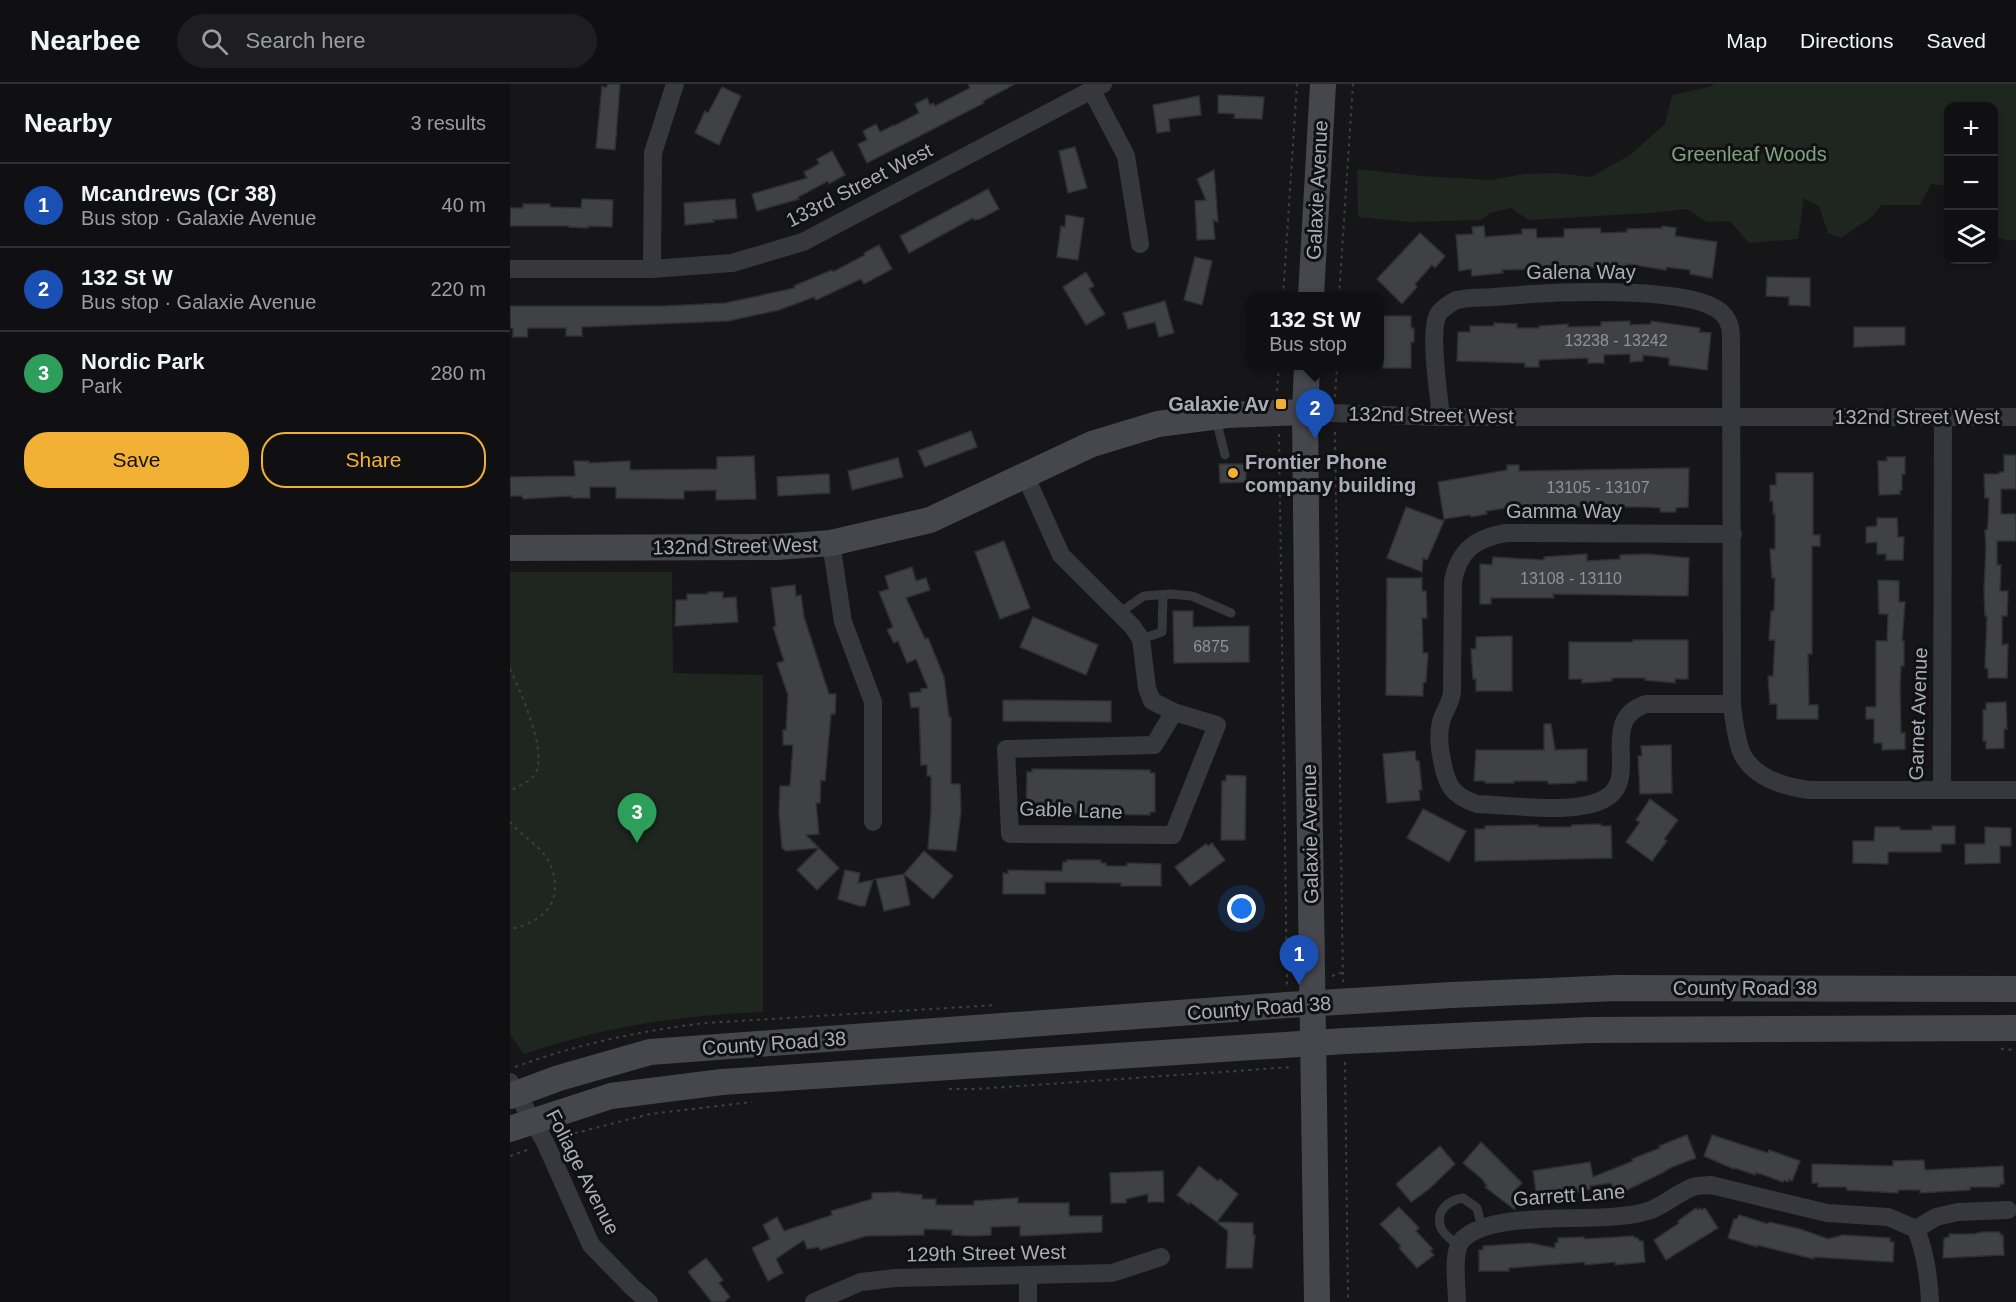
<!DOCTYPE html>
<meta charset="utf-8">
<style>
body{margin:0;font-family:Arial,sans-serif;background:#1e1e20;color:#f1f3f6}
.controls{position:absolute;right:18px;top:18px;display:grid;overflow:hidden;border-radius:12px;box-shadow:0 3px 9px #0003}
.controls button{width:54px;height:54px;display:grid;place-items:center;padding:0;border:0;border-bottom:2px solid #303032;background:#101012;color:#f1f3f6;font:30px sans-serif}
.you{position:absolute;left:732px;top:825px;width:21px;height:21px;margin:-15px;border:4px solid #fff;border-radius:50%;background:#1a73e8;box-shadow:0 0 0 9px #1a73e833}
.badge{display:grid;place-items:center;width:39px;height:39px;border-radius:50%;background:#f2b134;color:#fff;font-size:20px;font-weight:700}
.pin{position:absolute;translate:-50% -50px;filter:drop-shadow(0 2px 3px #0008)}
.pin::after{content:'';position:absolute;top:32px;width:21px;height:18px;background:inherit;clip-path:polygon(0 0,100% 0,50% 100%)}
.popup{position:absolute;left:736px;top:208px;width:138px;height:78px;box-sizing:border-box;display:grid;place-content:center;border-radius:12px;background:#101012;filter:drop-shadow(0 2px 4px #0005);font-size:20px;white-space:nowrap;color:#9c9d9f}
.popup b{font-size:22px;color:#f1f3f6}
.popup::after{content:'';position:absolute;left:50%;top:100%;margin-left:-12px;border:12px solid transparent;border-top-color:#101012}
.list{margin:0;padding:0;list-style:none}
h2{display:flex;justify-content:space-between;align-items:center;height:78px;margin:0;padding:0 24px;font-size:26px}
h2 small{font-size:20px;font-weight:400;color:#9c9d9f}
.list li{display:grid;grid-template-columns:39px 1fr auto;gap:18px;align-items:center;box-sizing:border-box;height:84px;padding:0 24px;border-top:2px solid #303032}
.list b{display:block;font-size:22px;white-space:nowrap}
.list p{margin:0;font-size:20px;white-space:nowrap;color:#9c9d9f}
.list em{font-size:20px;font-style:normal;color:#9c9d9f}
.actions{display:flex;gap:12px;padding:18px 24px}
.actions a{flex:1;padding:14px 0;border:2px solid #f2b134;border-radius:24px;text-align:center;font-size:21px;color:#f2b134}
.actions .main{background:#f2b134;color:#111}
.icon{flex:none;width:33px;height:33px;fill:none;stroke:currentColor;stroke-width:2;stroke-linecap:round;stroke-linejoin:round}
.map{position:relative;flex:none;width:1506px;height:1218px;overflow:hidden}
header{display:flex;align-items:center;gap:36px;box-sizing:border-box;height:84px;padding:0 30px;background:#101012;border-bottom:2px solid #303032}
header strong{font-size:28px}
nav{display:flex;gap:33px;margin-inline-start:auto;font-size:21px}
.search{width:420px;height:54px;background:#1e1e20;display:flex;align-items:center;gap:15px;box-sizing:border-box;padding:0 21px;border-radius:33px;color:#9c9d9f;font-size:22px}
main{display:flex}
aside{flex:1;background:#101012}
.map>svg:first-child{display:block}
.green{fill:#1e261f}
.building{fill:#404145;stroke:#303034;stroke-width:1.5}
.lines{fill:none;stroke-linecap:round;stroke-linejoin:round}
.path{stroke:#3d3f44;stroke-width:2;stroke-dasharray:3 4.5;stroke-linecap:butt}
.lane{stroke:#37383d;stroke-width:9}
.street{stroke:#37383d;stroke-width:18}
.secondary{stroke:#45474d;stroke-width:26}
.poi-dot{fill:#f2b134;stroke:#111113;stroke-width:2}
.labels{text-anchor:middle;dominant-baseline:central;stroke-width:6;stroke-linejoin:round;paint-order:stroke}
.number-label{font-size:16px;fill:#8e929b}
.park-label{font-size:20px;fill:#7fa381;stroke:#111113}
.street-label{font-size:20px;fill:#a8adb8;stroke:#111113}
.poi-label{font-size:20px;font-weight:bold;fill:#a8adb8;stroke:#111113;text-anchor:end}
</style>
<header>
<strong>Nearbee</strong>
<div class="search"><svg class="icon" aria-label="search" viewBox="0 0 24 24"><circle cx="10" cy="10" r="6"/><path d="M15 15l6 6"/></svg>Search here</div>
<nav><a>Map</a><a>Directions</a><a>Saved</a></nav>
</header>
<main>
<aside>
<h2>Nearby<small>3 results</small></h2>
<ul class="list">
<li><span class="badge" style="background:#1a4fb4">1</span><div><b>Mcandrews (Cr 38)</b><p>Bus stop · Galaxie Avenue</p></div><em>40 m</em></li>
<li><span class="badge" style="background:#1a4fb4">2</span><div><b>132 St W</b><p>Bus stop · Galaxie Avenue</p></div><em>220 m</em></li>
<li><span class="badge" style="background:#2e9e5b">3</span><div><b>Nordic Park</b><p>Park</p></div><em>280 m</em></li>
</ul>
<div class="actions"><a class="main">Save</a><a>Share</a></div>
</aside>
<div class="map">
<svg width="1506" height="1218" viewBox="0 0 1506 1218">
<rect width="100%" height="100%" fill="#161618"/>
<!-- green -->
<g class="green">
<path d="M1205 0H1506V155L1499 157 1484 152V22H1438V102L1421 100 1410 121H1371L1363 132 1331 154 1318 149 1309 122 1294 114 1288 155 1239 159 1220 137 1197 138 1176 125 1140 129 1019 136 1001 124 980 129 971 136 901 138 848 133 847 85 912 92 981 96 1013 90 1048 89 1081 93 1120 71 1155 40 1162 11 1199 3Z"/>
<path d="M0 488H162L163 589 253 591V928C170 931 93 943 14 970L0 950Z"/>
</g>
<!-- building -->
<g class="building">
<path d="M98 0H110L105 66 86 64 92 2 96 4Z"/>
<path d="M458 0H505L473 17 474 19 357 79 348 60 357 56 353 47 366 40 370 48 384 41V42L409 29 405 20 417 14 420 21 423 19 425 22 460 4Z"/>
<path d="M212 3 231 12 209 61 185 49 195 27 198 29Z"/>
<path d="M708 11 754 13 752 35 724 34 725 30 708 29Z"/>
<path d="M689 12 691 31 659 35 660 47 647 49 643 21Z"/>
<path d="M565 63 577 104 558 109 549 67Z"/>
<path d="M322 67 335 91 319 100 318 97 288 113 289 115 247 127 242 110 297 94 294 88 309 80 307 75Z"/>
<path d="M704 86 708 138 703 136 705 155 687 156 685 117 696 116 687 95Z"/>
<path d="M478 105 489 125 470 135 464 136 463 134 399 169 390 152Z"/>
<path d="M72 115 103 116 102 143 78 142V144L59 143V142H0V124H13V120H40V123L71 124Z"/>
<path d="M225 115 227 134 203 136 204 138 175 141 174 119Z"/>
<path d="M556 131 574 134 568 176 547 173 551 142 555 143Z"/>
<path d="M974 142 975 153 1012 150V145H1026L1027 154 1054 153V145L1090 144 1091 149 1117 148V145L1152 144V142L1166 144 1165 152 1207 158 1202 194 1180 190V186L1156 183V186L1118 180V185L1090 186V183L1056 185V188L1026 189V185L992 186 993 189 962 192 961 185 949 187 946 151 963 150 962 143Z"/>
<path d="M910 149 935 172 925 184 922 181 905 200 907 203 892 220 867 195Z"/>
<path d="M369 161 382 185 354 200 351 195 306 216 304 213 269 226 218 237 72 243V252H56V244H18L17 253H3V244H0V222H155L215 219 285 204 284 202 322 186 323 188 355 171 354 169Z"/>
<path d="M685 173 702 177 692 221 674 216Z"/>
<path d="M576 188 584 202 579 205 595 230 576 241 553 203Z"/>
<path d="M1257 193 1300 194V222L1279 221V213L1256 212Z"/>
<path d="M655 217 664 249 649 253 645 238 618 245 613 229Z"/>
<path d="M870 232H901V244H904V258H901V284H873V259H870Z"/>
<path d="M1120 237V241L1141 240V237L1190 244 1189 248 1201 249 1197 286 1159 281V274L1133 271V277L1120 278V270L1094 271V279H1078V274L1029 276V283H1015V279L947 277 948 248H960V242H984V239L1007 240V244H1029V242L1058 240V243L1091 242V238Z"/>
<path d="M1344 243H1395V261L1344 263Z"/>
<path d="M461 347 467 363 415 383 408 367Z"/>
<path d="M1494 371H1506V405H1491V430H1506V457H1487V481H1491L1490 507H1498L1497 532H1492V561L1498 560 1497 594H1478V585L1475 584 1477 532H1475L1474 507 1476 464 1475 446H1477L1478 440 1479 414H1475L1474 390H1489V388H1494Z"/>
<path d="M244 372 246 415 206 416V406L174 407V415L106 414V403H80V414H62V412L13 415 12 412H0V393L65 392 64 377H79V379L120 377V386L207 385V373Z"/>
<path d="M1377 373H1395V390H1392V406H1390V410L1369 411 1368 377H1377Z"/>
<path d="M388 374 393 393 342 406 338 387Z"/>
<path d="M709 380H736V398L710 399Z"/>
<path d="M997 381H1009V387L1179 384 1178 423 1166 424V428H1150V424L1136 423H1104L1103 426 1074 428V423L1052 422V424H1037V428L1010 426V422L976 427 977 430 961 433 960 431 934 435 928 398 997 386Z"/>
<path d="M1266 389H1303V451H1310V462H1302V570H1298L1299 621H1308V635H1267V620H1260L1258 592H1263L1265 556H1259L1261 527H1264L1265 494H1262L1260 465H1265V430H1263V417H1260V401H1266Z"/>
<path d="M319 390 320 409 268 412 267 393Z"/>
<path d="M896 423 934 437 917 476 913 474 912 488 877 474Z"/>
<path d="M1367 434H1387L1388 453H1394L1393 476H1376V470H1367V458L1356 459V443L1367 442Z"/>
<path d="M494 457 520 524 490 535 465 468Z"/>
<path d="M1077 470V477L1110 475V471L1137 470 1179 474 1178 512 1043 510 1044 514H981V520H970V480L982 481 983 473 1034 476V473Z"/>
<path d="M402 483 406 497 416 494 420 506 396 514 415 555 418 554 434 593 439 633H441V700H450L451 727 446 767 418 765 421 726V692H417V681H411L409 623 401 624 399 609 411 608V605L418 604 406 575 397 579 388 557 384 559 377 546 383 543 369 508 379 505 375 492Z"/>
<path d="M877 494H912V507H916L917 534H912L913 569H918L916 598 913 599V612L876 611Z"/>
<path d="M1368 496 1389 497V518H1395L1392 557H1394V582H1391L1390 603 1391 649H1395V665L1372 666V659H1364V635H1356V623H1366V557H1377L1378 530H1369Z"/>
<path d="M285 501 286 512 291 511 294 533 319 610H326L325 630H321L315 697 311 696 310 719H306L309 750 296 751 309 764 276 767 272 764 269 729 270 702H280L283 661H273V646H276L278 611 267 579 274 577 263 543 266 542 261 504Z"/>
<path d="M198 508H213V514L226 513 228 538 165 542 166 516H177V510H198Z"/>
<path d="M663 527H683V543L739 542V578L664 579Z"/>
<path d="M523 533 588 561 576 591 510 563Z"/>
<path d="M1002 552V607H966V595H963L961 565H966V553Z"/>
<path d="M1123 556H1178V595H1165V599L1135 596V594H1102V597L1072 599V595H1059V558H1123Z"/>
<path d="M493 616 601 617V638L493 637Z"/>
<path d="M1496 618 1497 645H1494V664L1476 665V657H1473V626H1476V619Z"/>
<path d="M1034 640H1041L1045 666 1077 665V697H1066V699L1038 700V697H1004V699H975V697H964L966 666H1034Z"/>
<path d="M1161 661 1162 709 1130 710 1128 672H1132L1131 662Z"/>
<path d="M905 667 906 677H909L912 706H909L910 716 877 719 873 670Z"/>
<path d="M522 685 640 686V689H645V728H640V731L521 729V726H516L517 688H522Z"/>
<path d="M716 691 736 692 735 756H711L712 697H716Z"/>
<path d="M1140 715 1168 736 1154 755 1157 757 1142 777 1116 758 1130 738 1126 736Z"/>
<path d="M913 725 956 747 939 778 897 754Z"/>
<path d="M1091 740V742H1101L1102 774 965 777V745H975V742L1028 741V743H1061L1062 741Z"/>
<path d="M1422 742H1445V760H1431V768H1378V780L1343 779V757H1364L1365 743H1390V746H1422Z"/>
<path d="M1475 743 1501 744V762H1490V779L1455 780V760H1475Z"/>
<path d="M702 759 715 776 680 802 665 783 696 760 698 762Z"/>
<path d="M309 764 329 784 307 806 287 786Z"/>
<path d="M414 767 443 792 423 815 394 790Z"/>
<path d="M557 776H591V779H596V782H617V779L651 780V802H611V799L535 798V810H493V789L498 790V786L552 787 553 778H557Z"/>
<path d="M335 786 350 789 348 799 363 796 355 822H349L328 815Z"/>
<path d="M394 790 400 821 374 827 366 795Z"/>
<path d="M1177 1051 1186 1074 1162 1083 1152 1089 1113 1108 1112 1106 1109 1107 1108 1105 1104 1107 1101 1099 1080 1102V1105L1062 1110 1061 1108H1054L1033 1112V1109L1026 1108 1023 1087 1080 1078 1083 1093 1123 1077 1122 1075 1150 1064 1149 1062Z"/>
<path d="M1202 1051 1258 1069 1259 1066 1290 1077 1282 1097 1279 1095 1278 1098 1274 1096 1273 1098 1251 1090 1245 1089V1091L1225 1084 1224 1085 1194 1072Z"/>
<path d="M971 1058 1012 1099 1004 1107 1005 1126 975 1103 977 1102 973 1096 953 1079Z"/>
<path d="M930 1062 945 1080 919 1105 901 1118 886 1100Z"/>
<path d="M1414 1076 1415 1086 1493 1082 1494 1100H1490V1103H1460V1106L1410 1109V1106H1388V1109L1337 1106 1336 1103H1308V1099H1302V1080L1383 1082V1077Z"/>
<path d="M689 1082 708 1097 710 1095 728 1110 707 1138 743 1139V1151H745L742 1184H716L718 1147 680 1118 679 1120 667 1111Z"/>
<path d="M653 1087 654 1118H638V1110L616 1115V1119H601L600 1089Z"/>
<path d="M391 1108V1109L412 1111V1115H426V1121H464V1117L508 1114V1119H559V1132H592V1148L510 1152V1142L481 1143V1151L464 1152 442 1151V1146L414 1145V1151L356 1152 310 1166 309 1163 297 1165 294 1156 266 1175 273 1189 258 1197 242 1164 260 1155 253 1141 267 1133 274 1147 322 1131 321 1127 362 1115V1109Z"/>
<path d="M889 1123 909 1144 906 1147 923 1165 920 1167 924 1171 907 1184 889 1164 891 1162 870 1140Z"/>
<path d="M1186 1124 1188 1126 1190 1124 1192 1126 1195 1124 1208 1144 1156 1176 1144 1156 1169 1139 1168 1137Z"/>
<path d="M1229 1131 1258 1140 1259 1138 1290 1145 1318 1155 1333 1151 1380 1154V1158H1384L1383 1178 1304 1173V1175L1247 1161V1163L1218 1154 1224 1135H1227Z"/>
<path d="M1472 1148H1490V1151H1493L1494 1171 1433 1174 1434 1154 1439 1153V1150H1464Z"/>
<path d="M1124 1152V1154H1128L1129 1157H1133L1135 1178 1105 1181V1178L1075 1181V1178L999 1184V1187H969V1166H973V1162L1020 1159 1045 1164V1159H1048V1154L1074 1153V1155Z"/>
<path d="M196 1174 213 1196 209 1199 220 1213 214 1218H202L178 1188Z"/>
</g>
<g class="lines">
<!-- path -->
<g class="path">
<path d="M773 212 787 0"/>
<path d="M829 212 843 0"/>
<path d="M767 307 769 282"/>
<path d="M825 313 827 282"/>
<path d="M825 348 833 898"/>
<path d="M769 350 777 902"/>
<path d="M0 585C10 606 37 667 26 688 20 700 8 700 0 708"/>
<path d="M0 738C10 750 24 758 34 770 46 785 50 810 37 826 29 836 12 843 0 845"/>
<path d="M822 892 833 888"/>
<path d="M1491 965 1506 966"/>
<path d="M835 978 838 1218"/>
<path d="M5 983C67 960 130 947 195 939L486 921"/>
<path d="M439 1005H466L783 983"/>
<path d="M50 1053 140 1030 242 1018"/>
<path d="M0 1072 20 1065"/>
</g>
<!-- lane -->
<g class="lane">
<path d="M706 335 715 371"/>
<path d="M609 529 634 512 660 510 682 512 721 529"/>
<path d="M631 555 652 548 653 511"/>
<path d="M948 1161C942 1156 934 1151 931 1144 925 1127 938 1116 953 1114L967 1124 972 1144"/>
</g>
<!-- street -->
<g class="street">
<path d="M581 5 616 72 630 160"/>
<path d="M0 185H142L222 179 293 158 593 0"/>
<path d="M142 185 143 69 165 0"/>
<path d="M795 328 931 333H1506"/>
<path d="M931 333C929 312 918 244 929 229 932 225 943 217 947 216 959 213 972 214 984 213 1027 209 1182 199 1212 229 1221 238 1221 247 1221 258L1222 620C1223 633 1227 658 1232 670 1245 694 1275 703 1300 706H1506"/>
<path d="M515 391 551 471 622 542 631 555 637 604 642 617 664 628 707 641 663 751 500 750 496 665 644 661 664 628"/>
<path d="M321 459 333 538 363 618V738"/>
<path d="M1222 620H1136C1084 637 1136 699 1090 717 1061 730 1000 721 967 720 942 712 936 700 932 676 929 663 928 651 931 638 934 627 941 619 942 608L943 497C949 466 966 454 996 449L1223 450"/>
<path d="M1432 706 1433 333"/>
<path d="M0 998 35 1058 81 1161 123 1204 139 1218"/>
<path d="M1406 1145 1426 1133 1448 1128 1498 1126"/>
<path d="M1406 1145C1415 1168 1419 1193 1420 1218"/>
<path d="M304 1218 351 1198 385 1194 602 1189 651 1173"/>
<path d="M518 1218V1191"/>
<path d="M947 1218C947 1202 941 1166 953 1155 988 1123 1091 1142 1138 1127 1154 1122 1167 1109 1183 1103 1188 1101 1195 1102 1201 1101L1317 1129 1378 1133 1406 1145"/>
</g>
<!-- secondary -->
<g class="secondary">
<path d="M801 212 813 0"/>
<path d="M797 282 795 328 798 620 807 1218"/>
<path d="M0 464 267 463 321 459 420 436 582 360 648 340 717 331 795 328"/>
<path d="M0 1012 49 994 140 968 777 921 942 911 1107 904 1506 905"/>
<path d="M0 1045 101 1012 212 998 835 957 1079 946 1506 944"/>
</g>
</g>
<!-- markers -->
<g class="poi-dot">
<rect x="765" y="314" width="12" height="12" rx="3"/>
<circle cx="723" cy="389" r="6"/>
</g>
<g class="labels">
<!-- number labels -->
<g class="number-label">
<text x="1106" y="256">13238 - 13242</text>
<text x="1088" y="403">13105 - 13107</text>
<text x="1061" y="494">13108 - 13110</text>
<text x="701" y="562">6875</text>
</g>
<!-- park labels -->
<g class="park-label">
<text x="1239" y="70">Greenleaf Woods</text>
</g>
<!-- street labels -->
<g class="street-label">
<text transform="translate(349 101) rotate(-27)">133rd Street West</text>
<text transform="translate(807 106) rotate(-87)">Galaxie Avenue</text>
<text x="1071" y="188">Galena Way</text>
<text transform="translate(921 331) rotate(1)">132nd Street West</text>
<text x="1407" y="333">132nd Street West</text>
<text x="1054" y="427">Gamma Way</text>
<text transform="translate(225 462) rotate(-1)">132nd Street West</text>
<text transform="translate(1408 630) rotate(-88)">Garnet Avenue</text>
<text transform="translate(561 726) rotate(2)">Gable Lane</text>
<text transform="translate(800 750) rotate(-91)">Galaxie Avenue</text>
<text x="1235" y="904">County Road 38</text>
<text transform="translate(749 924) rotate(-4)">County Road 38</text>
<text transform="translate(264 959) rotate(-4)">County Road 38</text>
<text transform="translate(73 1088) rotate(63)">Foliage Avenue</text>
<text transform="translate(1059 1111) rotate(-4)">Garrett Lane</text>
<text transform="translate(476 1169) rotate(-1)">129th Street West</text>
</g>
<!-- poi labels -->
<g class="poi-label">
<text x="759" y="320">Galaxie Av</text>
<text x="735" y="378" text-anchor="start">Frontier Phone<tspan x="735" dy="23">company building</tspan></text>
</g>
</g>
</svg>
<div class="controls">
<button>+</button>
<button>−</button>
<button><svg class="icon" aria-label="layers" viewBox="0 0 24 24"><path d="M12 4l9 5-9 5-9-5zM3 14l9 5 9-5"/></svg></button>
</div>
<div class="you"></div>
<div class="pin badge" style="left:789px;top:901px;background:#1a4fb4">1</div>
<div class="pin badge" style="left:805px;top:355px;background:#1a4fb4">2</div>
<div class="popup"><b>132 St W</b>Bus stop</div>
<div class="pin badge" style="left:127px;top:759px;background:#2e9e5b">3</div>
</div>
</main>
